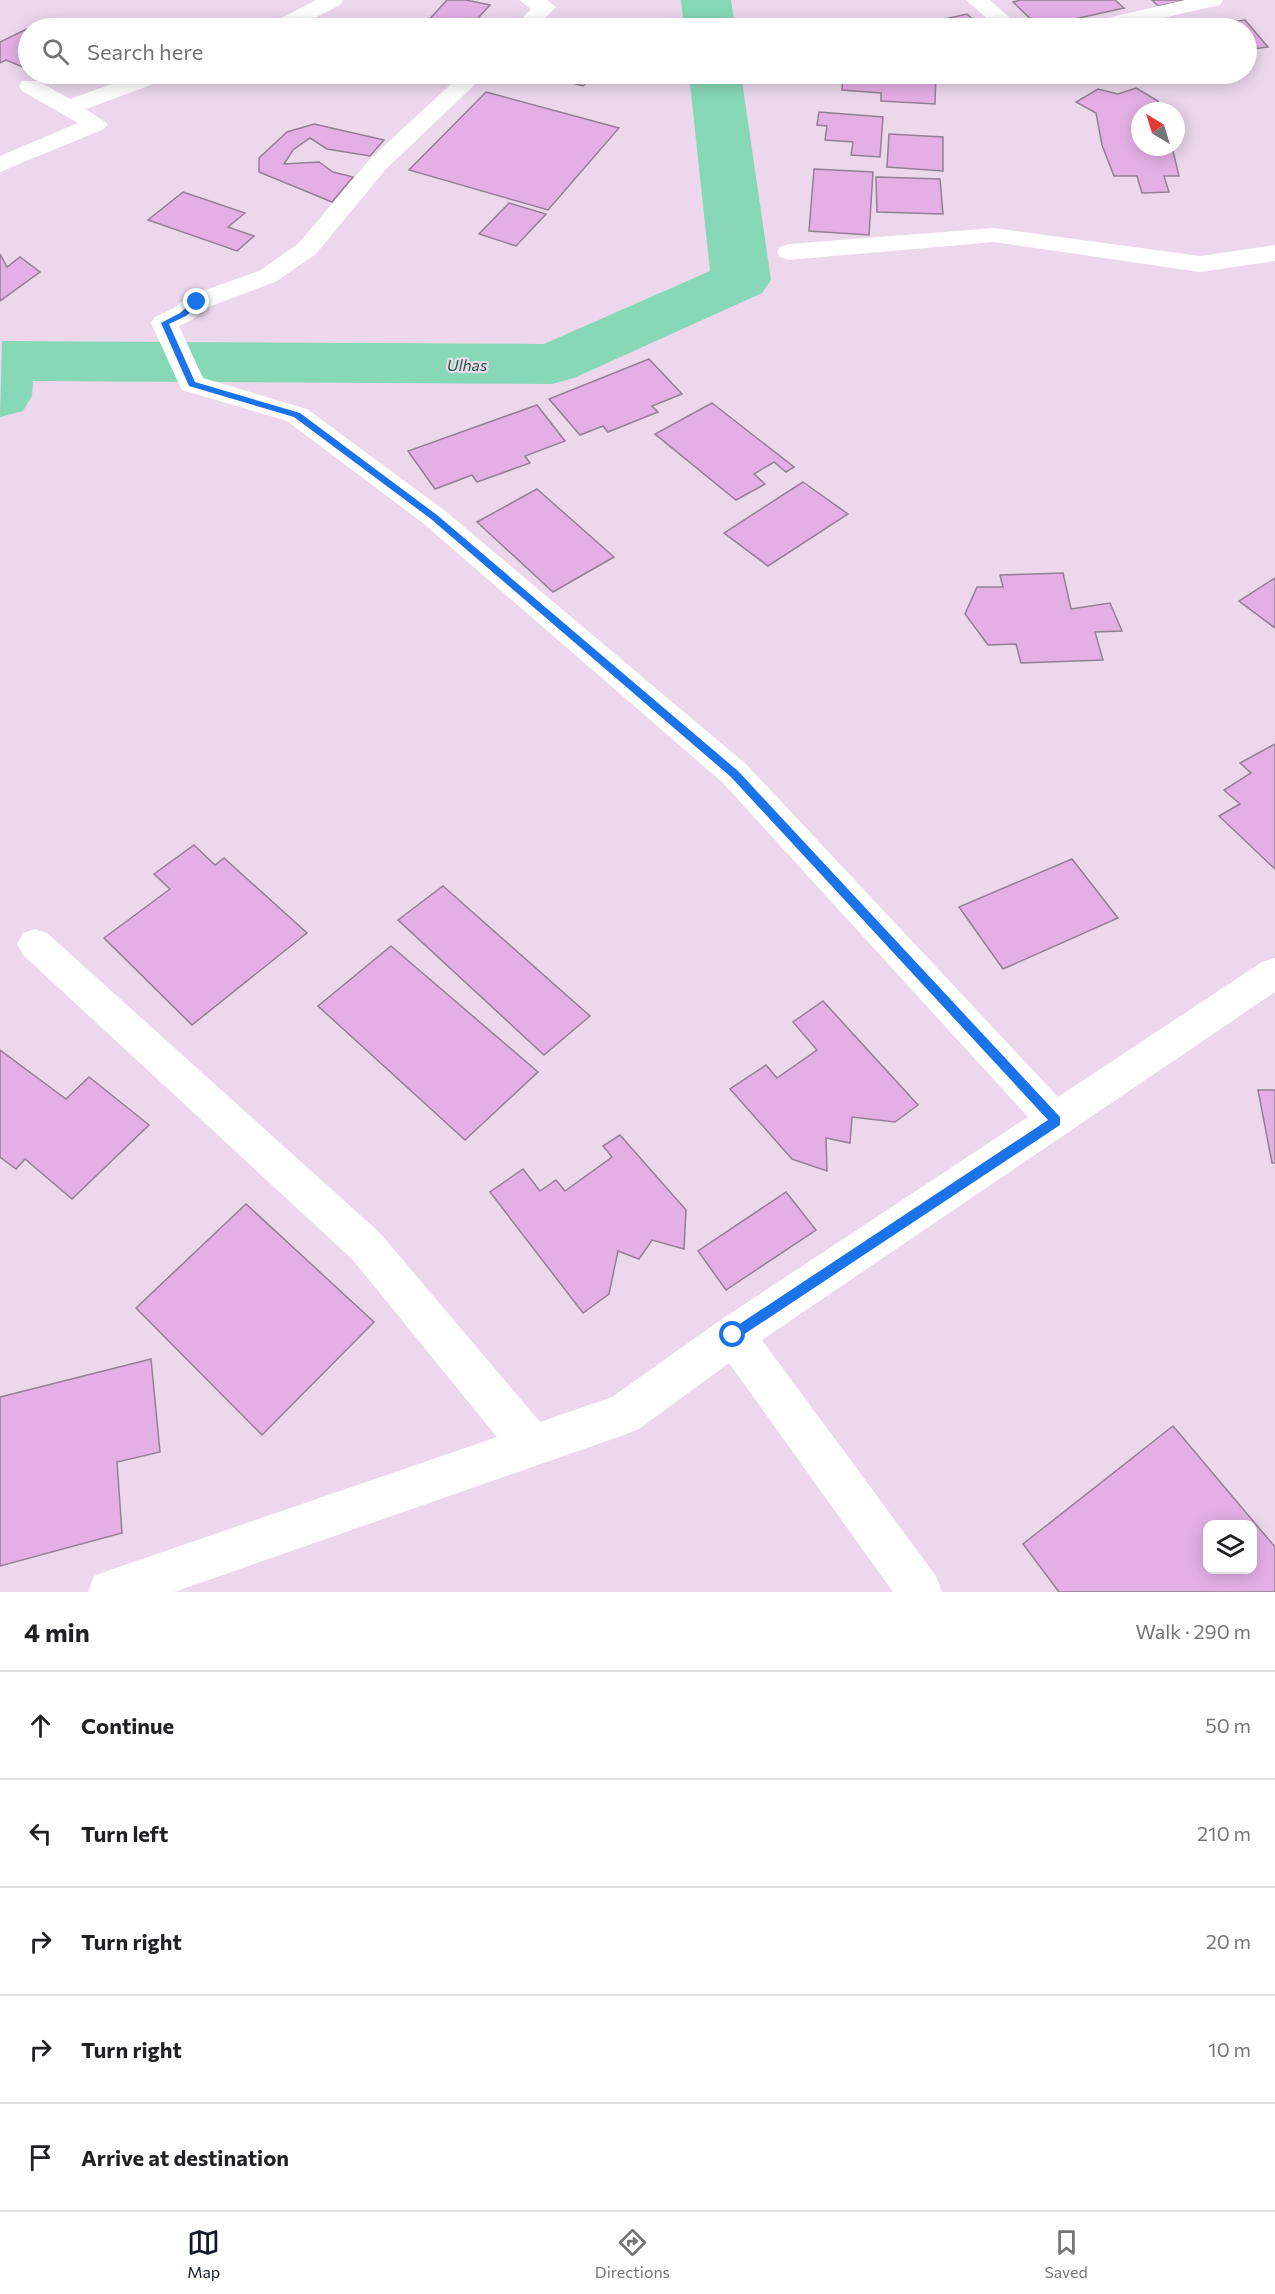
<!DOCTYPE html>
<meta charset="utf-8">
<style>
body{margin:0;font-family:Commissioner,sans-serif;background:#f2f2f2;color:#202124}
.controls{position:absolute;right:18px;bottom:18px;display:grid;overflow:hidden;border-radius:12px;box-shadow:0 3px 15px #0003}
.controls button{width:54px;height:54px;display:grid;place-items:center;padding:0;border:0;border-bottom:2px solid #e0e0e0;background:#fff;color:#202124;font:30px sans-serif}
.compass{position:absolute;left:1131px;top:102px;width:54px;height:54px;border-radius:50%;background:#fff;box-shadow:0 3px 15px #0003;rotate:322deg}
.stop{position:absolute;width:18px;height:18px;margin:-14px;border:4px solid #1a73e8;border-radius:50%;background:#fff}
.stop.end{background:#1a73e8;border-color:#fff;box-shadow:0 2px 6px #0008}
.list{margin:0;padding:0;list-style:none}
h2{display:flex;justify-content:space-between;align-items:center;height:78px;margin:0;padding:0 24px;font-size:26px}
h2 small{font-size:20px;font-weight:400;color:#757577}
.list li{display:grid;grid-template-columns:39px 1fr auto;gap:18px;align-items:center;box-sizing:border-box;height:108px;padding:0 24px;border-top:2px solid #e0e0e0}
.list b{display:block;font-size:22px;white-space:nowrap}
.list em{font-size:20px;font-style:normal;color:#757577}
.icon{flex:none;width:33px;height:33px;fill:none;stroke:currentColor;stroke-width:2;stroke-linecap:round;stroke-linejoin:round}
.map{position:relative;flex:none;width:1275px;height:1592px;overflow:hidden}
.search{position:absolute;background:#fff;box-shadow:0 3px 15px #0003;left:18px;right:18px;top:18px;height:66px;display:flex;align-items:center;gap:15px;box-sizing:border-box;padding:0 21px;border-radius:33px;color:#757577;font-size:22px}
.sheet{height:618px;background:#fff}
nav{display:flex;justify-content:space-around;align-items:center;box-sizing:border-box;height:84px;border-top:2px solid #e0e0e0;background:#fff;font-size:16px;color:#757577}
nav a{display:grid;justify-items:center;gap:3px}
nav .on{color:#111827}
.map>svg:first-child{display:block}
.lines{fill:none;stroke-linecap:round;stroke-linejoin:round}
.river{fill:#87d8b6;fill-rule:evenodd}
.building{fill:#e4afe5;stroke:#948094;stroke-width:1.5;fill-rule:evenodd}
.minor{fill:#fff;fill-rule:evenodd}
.route{fill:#1a73e8}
.labels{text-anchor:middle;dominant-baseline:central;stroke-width:4.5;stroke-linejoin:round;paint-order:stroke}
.far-water-label{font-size:16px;font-style:italic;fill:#1f5d46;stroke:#ecd7ec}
</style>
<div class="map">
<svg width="1275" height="1592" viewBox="0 0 1275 1592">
<rect width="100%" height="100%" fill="#ecd7ec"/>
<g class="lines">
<!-- river -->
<g class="river">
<path d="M681 0H731L735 28H684Z"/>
<path d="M689 74H741L771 280 762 293 574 378 552 384 33 381 32 396 23 411 0 417 2 341 544 344 710 271Z"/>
</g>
</g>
<!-- building -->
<g class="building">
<path d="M447 0H466L490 5 469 28H451L426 23Z"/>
<path d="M1021 0H1115L1124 8 1039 27 1013 2Z"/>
<path d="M1152 0H1183L1184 1 1158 6Z"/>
<path d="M967 14 982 28H926L922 24Z"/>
<path d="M1245 20 1268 47 1246 50V28H1182Z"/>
<path d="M27 29 28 69 6 60 0 63V42Z"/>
<path d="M74 74H110L90 83Z"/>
<path d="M539 74H595L583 86Z"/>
<path d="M843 74H936L935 104 881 101V93L842 90Z"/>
<path d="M1136 88 1158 101 1161 111H1140V147H1172L1179 176H1164L1169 192 1142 193 1137 176H1114L1102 145 1096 113 1076 102 1098 89 1118 94Z"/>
<path d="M486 92 619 128 548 210 409 170Z"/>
<path d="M819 112 883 117 880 157 851 155 853 142 825 140 827 126 817 125Z"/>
<path d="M314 124 384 140 370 156 327 149 310 138 293 150 284 164 319 162 333 172 353 177 332 202 259 172V158L287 132Z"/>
<path d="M889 134 943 137V171L887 167Z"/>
<path d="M814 169 873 172 869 235 809 231Z"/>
<path d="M876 177 940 179 943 214 877 212Z"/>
<path d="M183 192 245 213 228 227 254 236 237 251 148 220Z"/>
<path d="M509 203 546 214 516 246 479 234Z"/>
<path d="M0 254 7 267 20 257 40 272 0 301Z"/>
<path d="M649 359 682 394 652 406 658 412 608 432 603 426 580 435 549 399Z"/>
<path d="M712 403 794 467 786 472 774 462 754 474 765 484 736 500 655 434Z"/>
<path d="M537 405 565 441 525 456 530 463 477 482 472 475 435 489 408 451Z"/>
<path d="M803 482 848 514 768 566 724 533Z"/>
<path d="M537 489 614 557 553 592 477 522Z"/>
<path d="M1063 573 1071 609 1110 603 1122 631 1095 632 1103 660 1021 663 1016 644 988 645 965 614 977 587H1003L1000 575Z"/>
<path d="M1275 578V628L1239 601Z"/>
<path d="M1275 744V869L1219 816 1240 804 1224 790 1251 773 1240 763Z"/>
<path d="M194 845 215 865 224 858 307 933 192 1025 104 938 170 889 154 874Z"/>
<path d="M1072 859 1118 918 1003 969 959 907Z"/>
<path d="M443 886 590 1016 544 1055 398 920Z"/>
<path d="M391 946 538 1072 465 1140 318 1006Z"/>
<path d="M823 1001 918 1105 895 1122 852 1117 850 1143 826 1138 827 1171 792 1159 730 1089 766 1065 777 1078 817 1050 793 1022Z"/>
<path d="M0 1050 66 1099 89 1077 149 1125 72 1199 25 1159 16 1169 0 1157Z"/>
<path d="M1258 1090H1275V1163H1272Z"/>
<path d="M620 1135 686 1210 684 1249 652 1240 639 1259 618 1251 609 1294 583 1313 490 1192 523 1169 540 1191 556 1180 565 1191 612 1157 603 1146Z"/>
<path d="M786 1192 816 1230 726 1290 698 1251Z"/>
<path d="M246 1204 374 1322 262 1435 136 1308Z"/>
<path d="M151 1359 160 1452 117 1462 122 1533 0 1566V1397Z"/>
<path d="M1173 1426 1275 1547V1592H1059L1023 1544ZM1208 1524H1252V1570H1208Z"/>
</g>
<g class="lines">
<!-- minor -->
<g class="minor">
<path d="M316 0H343L340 5 295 28H269L272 23Z"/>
<path d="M519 0H547L556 7 535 28H513L531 9Z"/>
<path d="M966 0H990L1021 28H998Z"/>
<path d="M1185 0H1223L1220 5 1118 28H1082L1085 23Z"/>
<path d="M140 74H170L167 79 86 109 108 124 104 129 0 172V156L78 123 22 91 19 86 22 81H38L70 99Z"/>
<path d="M462 74H486L386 169 316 254 277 281 206 308 192 320 179 326 203 378 307 409 444 510 747 765 1058 1097 1262 962 1275 958V992L762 1340 936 1576 942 1592H893L729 1363 639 1429 624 1435 174 1592H88L94 1576 110 1570 497 1437 352 1259 23 955 17 944 23 933 35 929 47 933 380 1233 540 1422 612 1397 719 1321 1028 1117 723 783 424 524 287 421 182 390 179 384 151 323 155 317 174 308 188 296 259 271 298 244 370 159Z"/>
<path d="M994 228 1200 256 1275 245V261L1200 272 994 242 789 260 780 257 777 252 780 247 789 244Z"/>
</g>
</g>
<!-- route -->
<path class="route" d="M194 301 201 302 186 316 169 324 195 382 300 413 437 515 738 771 1060 1117V1125L737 1339H729V1331L1048 1120 731 777 431 519 294 417 189 386 161 323 180 313Z"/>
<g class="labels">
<!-- far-water labels -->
<g class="far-water-label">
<text x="467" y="364">Ulhas</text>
</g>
</g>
</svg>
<div class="controls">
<button><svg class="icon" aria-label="layers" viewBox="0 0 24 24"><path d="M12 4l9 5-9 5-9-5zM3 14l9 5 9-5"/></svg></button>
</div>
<svg class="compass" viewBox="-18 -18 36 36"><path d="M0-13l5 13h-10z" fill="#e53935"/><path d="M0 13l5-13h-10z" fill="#757577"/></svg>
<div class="stop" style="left:733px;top:1335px"></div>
<div class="stop end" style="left:197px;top:302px"></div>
<div class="search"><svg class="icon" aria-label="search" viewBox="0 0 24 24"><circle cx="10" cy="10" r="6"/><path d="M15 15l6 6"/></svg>Search here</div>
</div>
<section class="sheet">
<h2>4 min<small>Walk · 290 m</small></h2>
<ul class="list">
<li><svg class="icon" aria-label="ahead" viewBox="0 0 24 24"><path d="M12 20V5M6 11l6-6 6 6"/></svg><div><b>Continue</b></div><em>50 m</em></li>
<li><svg class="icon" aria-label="left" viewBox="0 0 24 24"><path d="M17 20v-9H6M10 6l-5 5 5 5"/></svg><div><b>Turn left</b></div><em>210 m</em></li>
<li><svg class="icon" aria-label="right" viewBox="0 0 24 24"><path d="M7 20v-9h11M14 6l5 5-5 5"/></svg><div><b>Turn right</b></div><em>20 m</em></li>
<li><svg class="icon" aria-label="right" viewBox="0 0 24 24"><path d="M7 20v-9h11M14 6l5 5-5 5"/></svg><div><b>Turn right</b></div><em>10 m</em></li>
<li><svg class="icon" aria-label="arrive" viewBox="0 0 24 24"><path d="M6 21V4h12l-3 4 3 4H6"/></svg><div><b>Arrive at destination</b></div></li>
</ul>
</section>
<nav>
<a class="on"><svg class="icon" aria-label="map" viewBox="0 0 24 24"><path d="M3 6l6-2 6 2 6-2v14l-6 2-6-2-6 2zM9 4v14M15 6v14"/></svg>Map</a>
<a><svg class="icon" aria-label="directions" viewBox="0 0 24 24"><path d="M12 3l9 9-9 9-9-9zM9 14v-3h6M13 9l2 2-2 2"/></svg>Directions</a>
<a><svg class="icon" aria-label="saved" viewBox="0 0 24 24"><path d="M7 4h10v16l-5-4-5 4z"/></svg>Saved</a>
</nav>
